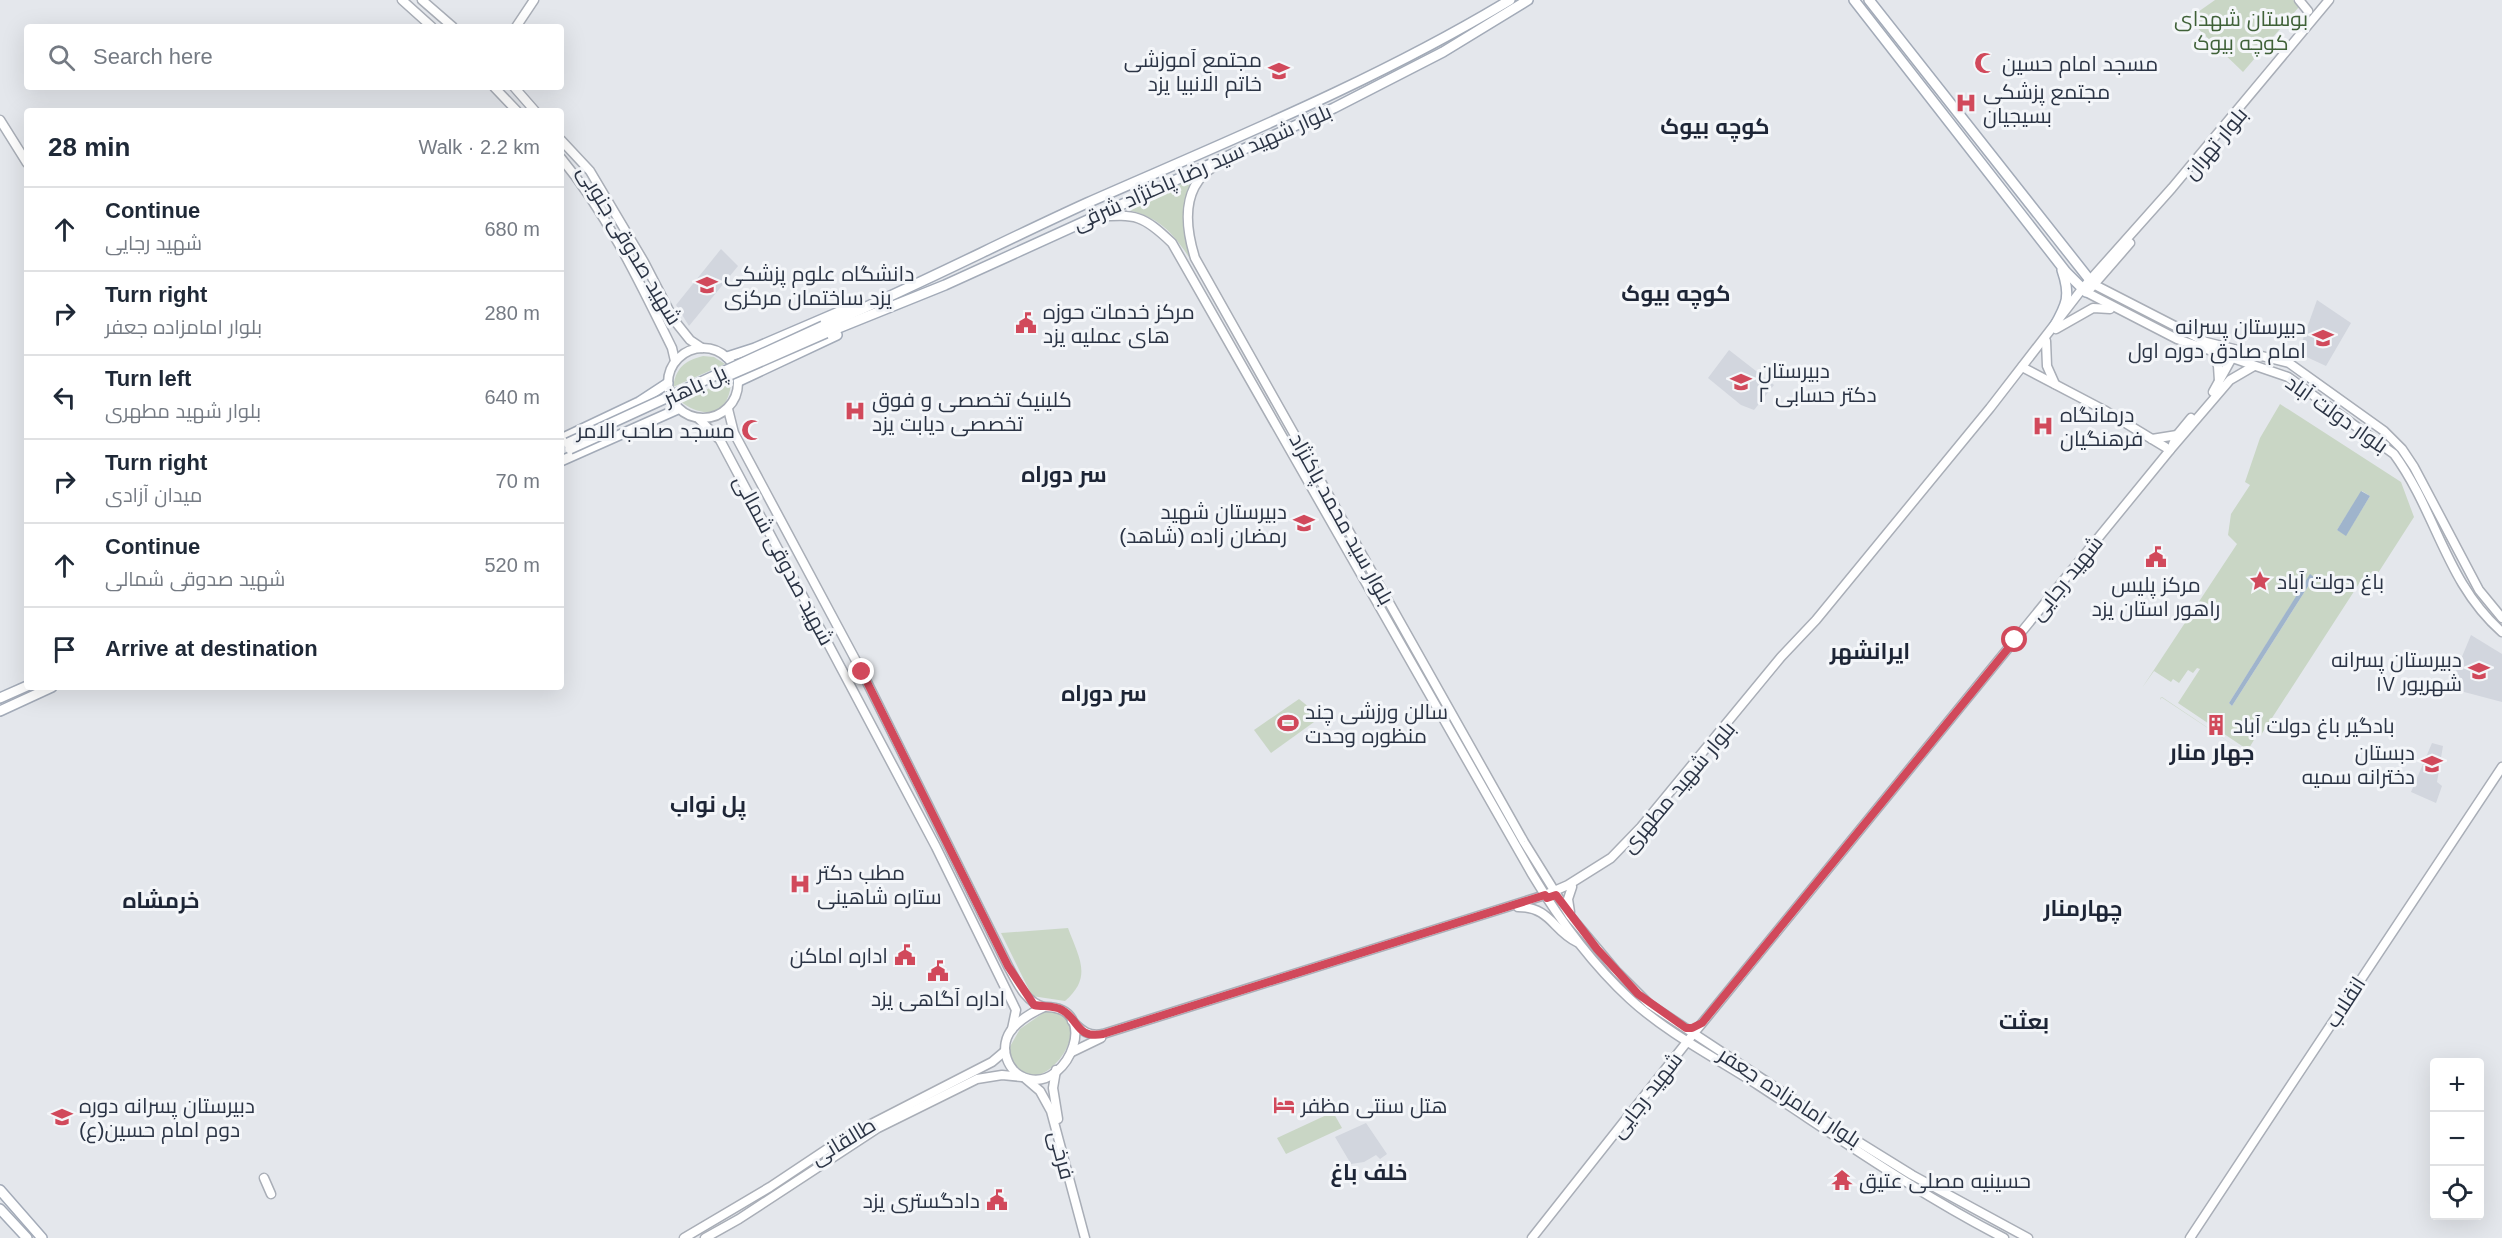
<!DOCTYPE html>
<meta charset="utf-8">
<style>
body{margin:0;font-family:Helvetica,Cairo,sans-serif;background:#f6f6f7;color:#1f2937}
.controls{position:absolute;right:18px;bottom:18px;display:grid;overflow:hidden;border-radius:6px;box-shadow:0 6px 24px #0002}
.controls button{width:54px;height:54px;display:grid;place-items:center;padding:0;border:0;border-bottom:2px solid #e0e1e3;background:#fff;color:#1f2937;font:30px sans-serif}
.stop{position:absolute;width:18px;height:18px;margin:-14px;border:4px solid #d1495b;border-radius:50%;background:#fff}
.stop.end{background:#d1495b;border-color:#fff;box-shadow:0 2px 6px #0008}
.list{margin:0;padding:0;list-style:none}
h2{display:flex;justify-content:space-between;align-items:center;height:78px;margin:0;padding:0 24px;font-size:26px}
h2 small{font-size:20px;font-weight:400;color:#747a83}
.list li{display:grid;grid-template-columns:39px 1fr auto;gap:18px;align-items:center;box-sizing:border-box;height:84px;padding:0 24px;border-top:2px solid #e0e1e3}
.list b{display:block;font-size:22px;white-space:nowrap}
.list p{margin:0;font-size:20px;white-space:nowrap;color:#747a83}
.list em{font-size:20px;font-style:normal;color:#747a83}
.icon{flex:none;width:33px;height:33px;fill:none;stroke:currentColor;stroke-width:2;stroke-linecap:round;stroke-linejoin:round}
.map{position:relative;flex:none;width:2502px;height:1238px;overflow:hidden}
.search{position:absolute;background:#fff;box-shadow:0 6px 24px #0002;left:24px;top:24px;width:540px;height:66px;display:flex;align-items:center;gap:15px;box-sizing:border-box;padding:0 21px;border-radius:6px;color:#747a83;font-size:22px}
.panel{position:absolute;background:#fff;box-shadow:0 6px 24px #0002;left:24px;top:108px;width:540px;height:582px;border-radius:6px}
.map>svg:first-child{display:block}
.built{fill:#d2d6de}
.green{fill:#c9d6c5;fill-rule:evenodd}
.water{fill:#9fb4cc}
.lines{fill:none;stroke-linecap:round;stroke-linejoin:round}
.secondary-casing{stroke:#a9aeb7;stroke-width:11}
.primary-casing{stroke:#a3abb8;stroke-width:12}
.secondary{stroke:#fff;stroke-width:8}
.primary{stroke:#fff;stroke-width:9}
.primary-bridge-casing{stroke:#a3abb8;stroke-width:12;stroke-linecap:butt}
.primary-bridge{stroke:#fff;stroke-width:9}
.route{stroke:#d1495b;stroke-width:8}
.labels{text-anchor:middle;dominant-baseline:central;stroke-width:6;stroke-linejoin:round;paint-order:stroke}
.park-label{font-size:21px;fill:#3f6138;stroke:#f4f6f9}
.poi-label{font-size:21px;fill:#2b3445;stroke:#f4f6f9;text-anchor:start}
.street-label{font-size:21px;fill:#2b3445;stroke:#f4f6f9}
.neighbourhood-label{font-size:22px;font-weight:bold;fill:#1d2536;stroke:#f4f6f9}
</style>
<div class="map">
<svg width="2502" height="1238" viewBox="0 0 2502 1238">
<rect width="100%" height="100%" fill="#e4e7ec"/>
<!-- built -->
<g class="built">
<path d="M721 249 738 266 689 326 676 305Z"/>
<path d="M2317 300 2351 323 2326 366 2298 353Z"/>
<path d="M1729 350 1774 385 1754 410 1741 405 1708 378Z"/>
<path d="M2471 635 2502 654V702L2449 688Z"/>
<path d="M2432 743 2443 746 2437 782 2442 786 2436 803 2411 792Z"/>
<path d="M1366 1123 1387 1154 1380 1159 1376 1155 1364 1162 1351 1164 1335 1137Z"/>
</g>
<!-- green -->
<g class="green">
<path d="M2215 0H2293L2299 7 2243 72 2188 19Z"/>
<path d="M1199 172C1182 210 1180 219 1191 260 1169 227 1157 216 1117 207Z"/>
<path d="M703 356 714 357 725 364 673 387C676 368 684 361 703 356Z"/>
<path d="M731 379C731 414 705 421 680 401Z"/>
<path d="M2280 404 2401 482 2414 517 2371 584 2362 579 2261 735 2247 754 2162 697 2160 700 2161 697 2247 754 2261 735 2258 733 2248 750 2178 703 2200 669 2197 668 2193 673 2188 670 2179 683 2173 679 2171 682 2154 671 2142 688 2237 544 2228 535 2231 514 2250 485 2245 482 2260 438ZM2362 491 2370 496 2346 535 2337 530ZM2310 575 2314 577 2232 706 2229 703Z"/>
<path d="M1299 699 1321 717 1271 753 1254 730Z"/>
<path d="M1068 928C1079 958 1093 977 1065 1001L1032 996 1001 933Z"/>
<path d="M1046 1011C1092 1013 1066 1069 1033 1077L1014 1069 1008 1050 1020 1029Z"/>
<path d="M1333 1112 1342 1128 1286 1154 1277 1138Z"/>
</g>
<!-- water -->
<g class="water">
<path d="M2361 491 2370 496 2346 536 2337 530Z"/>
<path d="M2310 574 2314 577 2232 706 2229 703Z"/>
</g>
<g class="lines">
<defs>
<g id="secondary">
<path d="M402 0 432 27"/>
<path d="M422 0 453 27"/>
<path d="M2299 0 2308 11"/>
<path d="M516 27 534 0"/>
<path d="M494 87 517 111"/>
<path d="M514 87 535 111"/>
<path d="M0 120 27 163"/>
<path d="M561 140 590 171 644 262 674 320 690 340 702 348"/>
<path d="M561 158C608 215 640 283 672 348L675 361"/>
<path d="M1215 166C1181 186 1185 226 1195 258L1524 842 1570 916 1617 972 1649 1004 1849 1136 1912 1175 2028 1238"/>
<path d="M1097 217C1136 214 1143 215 1172 243L1532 874C1559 919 1592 964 1630 999 1667 1033 1716 1058 1758 1085 1839 1138 1918 1194 2004 1238"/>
<path d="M2093 284 2206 342 2289 363 2384 431 2402 449 2414 467 2479 590 2502 618"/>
<path d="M2091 288 2130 243"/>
<path d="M2086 292 2177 339 2288 377 2394 454C2437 513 2446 583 2502 632"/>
<path d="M2056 329 2093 308 2110 309"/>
<path d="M2046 341 2047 366 2055 384"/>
<circle cx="703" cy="383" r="35"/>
<path d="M2213 353 2218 366 2219 381"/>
<path d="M2022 367 2104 410 2170 450"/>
<path d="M2213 392 2234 354"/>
<path d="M728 409 734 433 862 672 1008 966C1017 982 1025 1002 1044 1007"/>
<path d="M699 419 720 440 936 847 1016 1010 1012 1029"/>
<path d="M2152 439 2177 435"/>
<path d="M2173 444 2177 435 2191 418"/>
<path d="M1518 907C1551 907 1553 931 1577 942"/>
<path d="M1570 912 1568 899 1572 887"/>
<path d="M1044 1007C1102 1005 1069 1089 1029 1079 1007 1074 997 1046 1013 1028 1021 1019 1033 1012 1044 1007Z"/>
<path d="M1072 1021C1082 1031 1089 1037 1103 1034L1545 895 1568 885 1611 858 1641 827 1781 657 1816 620 1990 408 2082 289 2172 188 2329 0"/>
<path d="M1072 1052 1101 1038"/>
<path d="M1056 1070 1053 1088 1058 1119"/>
<path d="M1026 1079 1040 1091 1051 1111 1085 1238"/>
<path d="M264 1178 271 1194"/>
<path d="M684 1238 770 1187 842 1139 992 1062 1005 1051"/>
<path d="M705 1238 739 1219 878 1128 977 1079 1002 1075 1022 1077"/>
<path d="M1532 1238 1694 1033 2170 450 2230 380 2254 366"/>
<path d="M2190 1238C2294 1081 2397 923 2502 767"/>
</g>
<g id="primary">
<path d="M1854 0 2066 272 2086 292"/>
<path d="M1869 0 2093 284"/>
<path d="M823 326C913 288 999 243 1087 203 1230 140 1376 81 1510 0"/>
<path d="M2054 327C2067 304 2071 296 2062 270"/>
<path d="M826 333 945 285 1334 108 1443 52 1528 0"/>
<path d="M727 357 755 348 846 309 861 305"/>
<path d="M739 381 837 335"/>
<path d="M561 439 639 402 668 383"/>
<path d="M561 461 678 409"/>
<path d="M0 698 27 686"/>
<path d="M0 711 52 687"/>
<path d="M0 1190 42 1238"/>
<path d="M0 1209 27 1238"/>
</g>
</defs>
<!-- secondary casing -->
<use href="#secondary" class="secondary-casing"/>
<!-- primary casing -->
<use href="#primary" class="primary-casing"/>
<!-- secondary -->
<use href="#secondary" class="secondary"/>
<!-- primary -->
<use href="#primary" class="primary"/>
<defs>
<g id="primary-bridge">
<path d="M730 375 826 333"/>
<path d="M568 443 823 326"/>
<path d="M570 449 601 435"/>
</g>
</defs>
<!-- primary-bridge casing -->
<use href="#primary-bridge" class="primary-bridge-casing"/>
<!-- primary-bridge -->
<use href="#primary-bridge" class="primary-bridge"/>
</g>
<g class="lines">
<!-- route -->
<path class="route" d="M862 672 1008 966 1034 1005C1043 1007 1054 1005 1062 1010 1079 1019 1076 1039 1103 1034L1545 895 1547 898 1556 895 1597 949 1638 994 1686 1028H1692L1702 1023 2015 640"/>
</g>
<!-- icons -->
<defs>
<symbol id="mosque-bare" viewBox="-9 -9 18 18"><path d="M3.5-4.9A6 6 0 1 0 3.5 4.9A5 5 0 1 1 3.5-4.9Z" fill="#d1495b" stroke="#f4f6f9" stroke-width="2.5" paint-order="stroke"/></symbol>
<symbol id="school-bare" viewBox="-9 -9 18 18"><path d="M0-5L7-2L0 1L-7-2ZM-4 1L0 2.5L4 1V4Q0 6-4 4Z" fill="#d1495b" stroke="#f4f6f9" stroke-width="2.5" paint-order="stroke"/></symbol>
<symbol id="hospital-bare" viewBox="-9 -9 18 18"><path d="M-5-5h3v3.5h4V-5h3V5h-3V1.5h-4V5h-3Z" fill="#d1495b" stroke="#f4f6f9" stroke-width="2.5" paint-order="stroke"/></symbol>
<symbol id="university-bare" viewBox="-9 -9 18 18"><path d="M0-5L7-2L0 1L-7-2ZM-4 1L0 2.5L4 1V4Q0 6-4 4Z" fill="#d1495b" stroke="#f4f6f9" stroke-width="2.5" paint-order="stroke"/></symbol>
<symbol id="civic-bare" viewBox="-9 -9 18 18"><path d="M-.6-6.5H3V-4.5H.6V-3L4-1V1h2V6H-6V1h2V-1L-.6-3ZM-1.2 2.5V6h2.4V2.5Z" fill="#d1495b" stroke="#f4f6f9" stroke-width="2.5" paint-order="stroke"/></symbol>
<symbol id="sight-bare" viewBox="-9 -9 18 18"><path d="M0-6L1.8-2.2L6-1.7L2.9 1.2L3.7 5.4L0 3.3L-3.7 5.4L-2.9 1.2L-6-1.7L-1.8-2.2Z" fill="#d1495b" stroke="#f4f6f9" stroke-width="2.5" paint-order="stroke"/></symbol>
<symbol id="stadium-bare" viewBox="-9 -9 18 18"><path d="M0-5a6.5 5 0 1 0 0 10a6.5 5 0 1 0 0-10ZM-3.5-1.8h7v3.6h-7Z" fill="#d1495b" stroke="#f4f6f9" stroke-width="2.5" paint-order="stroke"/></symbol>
<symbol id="building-bare" viewBox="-9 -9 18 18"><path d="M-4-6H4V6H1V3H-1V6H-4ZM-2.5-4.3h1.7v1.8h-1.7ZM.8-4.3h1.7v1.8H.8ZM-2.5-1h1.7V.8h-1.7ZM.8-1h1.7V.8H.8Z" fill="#d1495b" stroke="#f4f6f9" stroke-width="2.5" paint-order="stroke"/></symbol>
<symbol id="hotel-bare" viewBox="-9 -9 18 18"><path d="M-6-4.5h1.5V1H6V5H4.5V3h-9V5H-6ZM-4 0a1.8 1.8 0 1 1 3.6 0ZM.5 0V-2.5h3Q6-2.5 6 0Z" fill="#d1495b" stroke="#f4f6f9" stroke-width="2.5" paint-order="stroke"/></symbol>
<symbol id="temple-bare" viewBox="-9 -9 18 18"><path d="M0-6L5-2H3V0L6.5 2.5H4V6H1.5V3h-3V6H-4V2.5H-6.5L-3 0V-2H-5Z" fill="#d1495b" stroke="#f4f6f9" stroke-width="2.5" paint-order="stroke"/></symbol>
</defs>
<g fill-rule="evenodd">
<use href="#mosque-bare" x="1970" y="48" width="30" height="30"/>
<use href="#school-bare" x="1264" y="56" width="30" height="30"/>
<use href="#hospital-bare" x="1951" y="88" width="30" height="30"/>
<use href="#university-bare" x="692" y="270" width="30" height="30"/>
<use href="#civic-bare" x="1011" y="308" width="30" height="30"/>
<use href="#school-bare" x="2308" y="323" width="30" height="30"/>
<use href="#school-bare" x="1726" y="367" width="30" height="30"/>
<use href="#hospital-bare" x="840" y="396" width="30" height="30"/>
<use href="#hospital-bare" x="2028" y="411" width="30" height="30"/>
<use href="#mosque-bare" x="737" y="415" width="30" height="30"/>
<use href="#school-bare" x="1289" y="508" width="30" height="30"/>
<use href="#civic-bare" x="2141" y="542" width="30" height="30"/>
<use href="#sight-bare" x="2245" y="566" width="30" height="30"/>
<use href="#school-bare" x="2464" y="656" width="30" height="30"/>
<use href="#stadium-bare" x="1273" y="708" width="30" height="30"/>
<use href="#building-bare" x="2201" y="710" width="30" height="30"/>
<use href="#school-bare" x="2417" y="749" width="30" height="30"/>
<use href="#hospital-bare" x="785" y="869" width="30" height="30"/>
<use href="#civic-bare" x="890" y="940" width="30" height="30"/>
<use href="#civic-bare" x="923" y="956" width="30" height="30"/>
<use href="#hotel-bare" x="1269" y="1090" width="30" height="30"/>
<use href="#school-bare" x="47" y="1102" width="30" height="30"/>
<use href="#temple-bare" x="1827" y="1165" width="30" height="30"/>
<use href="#civic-bare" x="982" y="1185" width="30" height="30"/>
</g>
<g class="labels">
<!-- park labels -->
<g class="park-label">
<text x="2241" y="18">بوستان شهدای<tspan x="2241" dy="24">کوچه بیوک</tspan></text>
</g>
<!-- poi labels -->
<g class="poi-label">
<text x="1262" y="59" text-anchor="end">مجتمع آموزشی<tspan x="1262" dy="24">خاتم الانبیا یزد</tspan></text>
<text x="2002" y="63">مسجد امام حسین</text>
<text x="1983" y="91">مجتمع پزشکی<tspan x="1983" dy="24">بسیجیان</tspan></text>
<text x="724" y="273">دانشگاه علوم پزشکی<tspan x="724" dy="24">یزد ساختمان مرکزی</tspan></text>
<text x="1043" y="311">مرکز خدمات حوزه<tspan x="1043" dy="24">های عملیه یزد</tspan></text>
<text x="2306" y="326" text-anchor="end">دبیرستان پسرانه<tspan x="2306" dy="24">امام صادق دوره اول</tspan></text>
<text x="1758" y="370">دبیرستان<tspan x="1758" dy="24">دکتر حسابی ۲</tspan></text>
<text x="872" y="399">کلینیک تخصصی و فوق<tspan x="872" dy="24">تخصصی دیابت یزد</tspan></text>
<text x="2060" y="414">درمانگاه<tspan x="2060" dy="24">فرهنگیان</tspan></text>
<text x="735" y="430" text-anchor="end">مسجد صاحب الامر</text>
<text x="1287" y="511" text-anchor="end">دبیرستان شهید<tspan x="1287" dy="24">رمضان زاده (شاهد)</tspan></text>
<text x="2277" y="581">باغ دولت آباد</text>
<text x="2156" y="584" text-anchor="middle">مرکز پلیس<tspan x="2156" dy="24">راهور استان یزد</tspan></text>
<text x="2462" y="659" text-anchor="end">دبیرستان پسرانه<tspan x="2462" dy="24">۱۷ شهریور</tspan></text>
<text x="1305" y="711">سالن ورزشی چند<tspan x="1305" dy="24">منظوره وحدت</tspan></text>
<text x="2233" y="725">بادگیر باغ دولت آباد</text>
<text x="2415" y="752" text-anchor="end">دبستان<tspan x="2415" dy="24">دخترانه سمیه</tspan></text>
<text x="817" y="872">مطب دکتر<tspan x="817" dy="24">ستاره شاهینی</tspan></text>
<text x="888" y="955" text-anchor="end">اداره اماکن</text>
<text x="938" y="998" text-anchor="middle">اداره آگاهی یزد</text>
<text x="79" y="1105">دبیرستان پسرانه دوره<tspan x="79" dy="24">دوم امام حسین(ع)</tspan></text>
<text x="1301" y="1105">هتل سنتی مظفر</text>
<text x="1859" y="1180">حسینیه مصلی عتیق</text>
<text x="980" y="1200" text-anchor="end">دادگستری یزد</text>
</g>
<!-- street labels -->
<g class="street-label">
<text transform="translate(2215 143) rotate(-50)">بلوار تهران</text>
<text transform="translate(1202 167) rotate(-24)">بلوار شهید سید رضا پاکنژاد شرقی</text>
<text transform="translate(630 245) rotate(59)">شهید صدوقی جنوبی</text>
<text transform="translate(695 385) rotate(-25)">پل باهنر</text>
<text transform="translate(2337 414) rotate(35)">بلوار دولت آباد</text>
<text transform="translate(1342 519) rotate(61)">بلوار سید محمد پاکنژاد</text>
<text transform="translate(784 560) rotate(62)">شهید صدوقی شمالی</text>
<text transform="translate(2066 578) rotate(-51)">شهید رجایی</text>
<text transform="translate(1678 787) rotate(-50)">بلوار شهید مطهری</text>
<text transform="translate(2345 1002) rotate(-57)">انقلاب</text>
<text transform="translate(1646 1095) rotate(-52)">شهید رجایی</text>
<text transform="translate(1790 1097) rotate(33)">بلوار امامزاده جعفر</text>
<text transform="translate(843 1141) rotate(-31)">طالقانی</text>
<text transform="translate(1062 1155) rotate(75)">فرخی</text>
</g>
<!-- neighbourhood labels -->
<g class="neighbourhood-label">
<text x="1715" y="126">کوچه بیوک</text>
<text x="1676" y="293">کوچه بیوک</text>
<text x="1064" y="474">سر دوراه</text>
<text x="1870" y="651">ایرانشهر</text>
<text x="1104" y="693">سر دوراه</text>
<text x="2212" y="752">جهار منار</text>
<text x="708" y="804">پل نواب</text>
<text x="161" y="900">خرمشاه</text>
<text x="2083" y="908">چهارمنار</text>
<text x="2024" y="1021">بعثت</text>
<text x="1369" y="1172">خلف باغ</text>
</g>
</g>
</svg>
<div class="controls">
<button>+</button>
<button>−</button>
<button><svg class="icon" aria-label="locate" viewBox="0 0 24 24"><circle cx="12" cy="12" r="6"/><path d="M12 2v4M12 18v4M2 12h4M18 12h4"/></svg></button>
</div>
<div class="stop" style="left:2015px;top:640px"></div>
<div class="stop end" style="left:862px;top:672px"></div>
<div class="search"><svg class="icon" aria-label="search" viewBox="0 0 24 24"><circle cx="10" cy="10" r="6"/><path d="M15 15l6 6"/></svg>Search here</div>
<section class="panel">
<h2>28 min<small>Walk · 2.2 km</small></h2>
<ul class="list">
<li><svg class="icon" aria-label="ahead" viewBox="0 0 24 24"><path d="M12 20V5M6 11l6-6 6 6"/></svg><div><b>Continue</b><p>شهید رجایی</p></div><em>680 m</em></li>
<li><svg class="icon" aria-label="right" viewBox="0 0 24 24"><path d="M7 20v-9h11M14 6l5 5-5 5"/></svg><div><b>Turn right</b><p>بلوار امامزاده جعفر</p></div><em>280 m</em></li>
<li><svg class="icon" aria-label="left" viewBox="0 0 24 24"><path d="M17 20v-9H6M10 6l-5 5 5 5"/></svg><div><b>Turn left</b><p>بلوار شهید مطهری</p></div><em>640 m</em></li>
<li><svg class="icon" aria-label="right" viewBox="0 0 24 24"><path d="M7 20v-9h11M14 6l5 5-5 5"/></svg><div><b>Turn right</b><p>میدان آزادی</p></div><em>70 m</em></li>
<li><svg class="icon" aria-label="ahead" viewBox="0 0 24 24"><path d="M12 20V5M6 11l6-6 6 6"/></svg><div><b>Continue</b><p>شهید صدوقی شمالی</p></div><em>520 m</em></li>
<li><svg class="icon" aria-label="arrive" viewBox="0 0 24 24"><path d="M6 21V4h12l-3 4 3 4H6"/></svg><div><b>Arrive at destination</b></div></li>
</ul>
</section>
</div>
